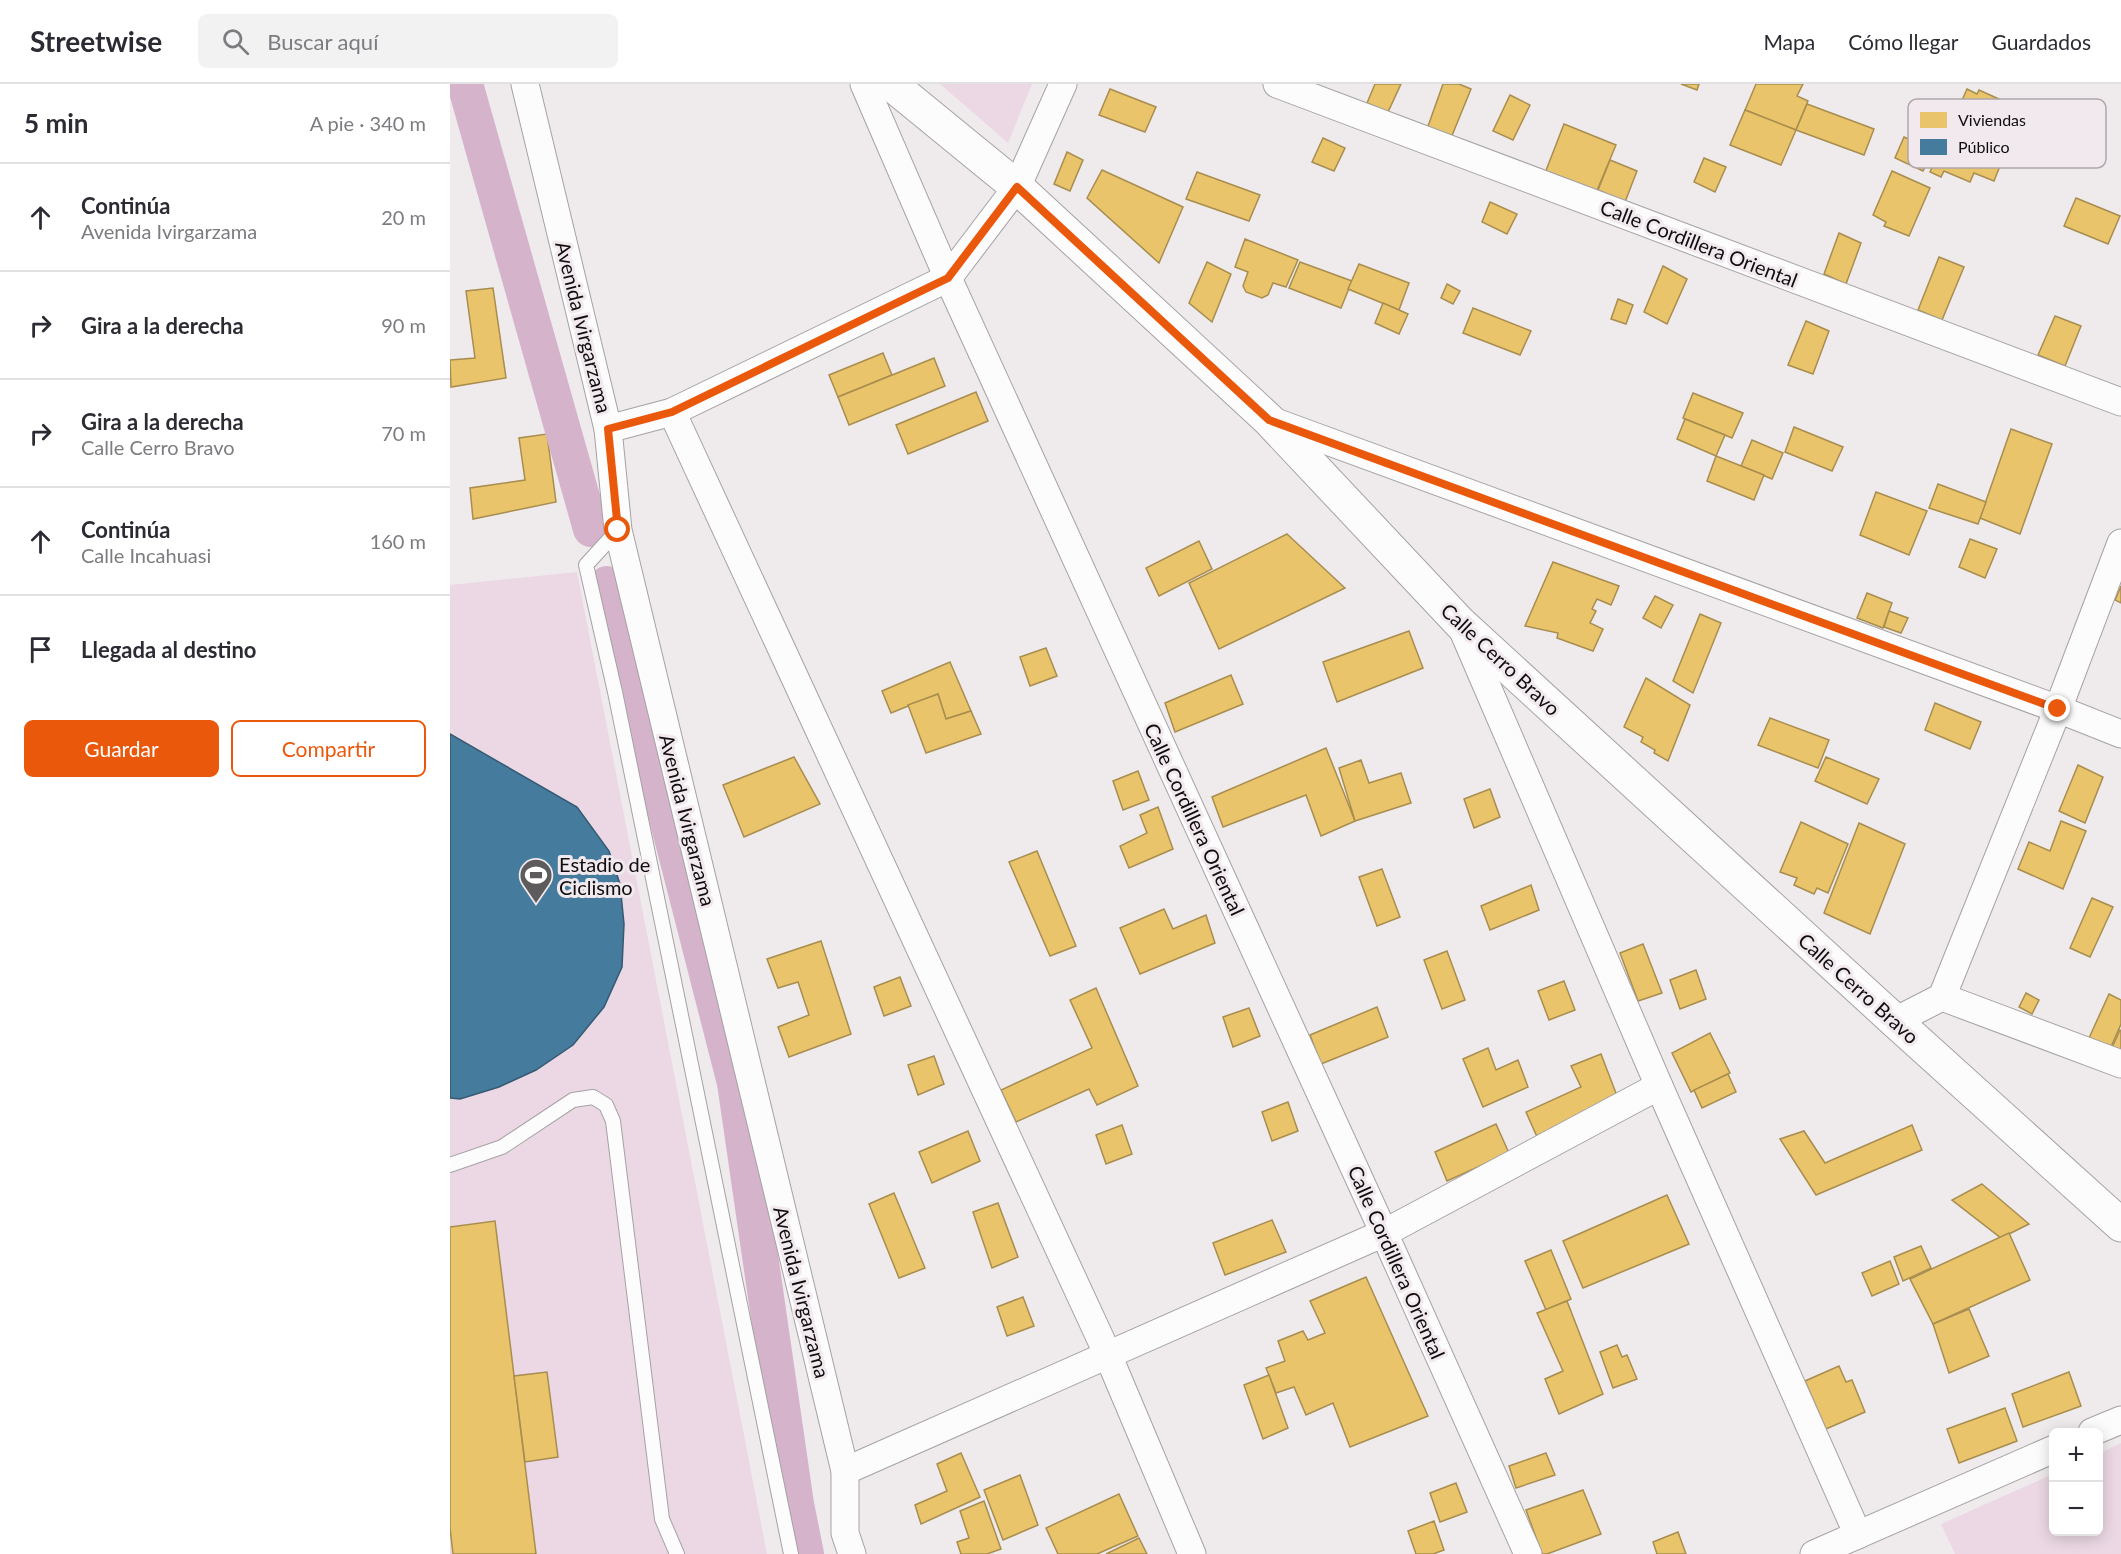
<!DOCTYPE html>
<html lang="es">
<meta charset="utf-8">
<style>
body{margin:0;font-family:Lato,sans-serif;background:#f2f2f3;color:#2b2b33}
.controls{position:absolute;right:18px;bottom:18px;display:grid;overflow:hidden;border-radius:9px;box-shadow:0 3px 15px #0003}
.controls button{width:54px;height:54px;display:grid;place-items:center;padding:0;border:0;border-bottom:2px solid #e1e1e2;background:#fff;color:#2b2b33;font:30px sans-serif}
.stop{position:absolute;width:18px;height:18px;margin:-14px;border:4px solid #ea580c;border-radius:50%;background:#fff}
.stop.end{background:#ea580c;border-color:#fff;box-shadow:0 2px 6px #0008}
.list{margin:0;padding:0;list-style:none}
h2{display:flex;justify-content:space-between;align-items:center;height:78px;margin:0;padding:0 24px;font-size:26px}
h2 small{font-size:20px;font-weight:400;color:#7c7c81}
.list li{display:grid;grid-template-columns:39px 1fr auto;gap:18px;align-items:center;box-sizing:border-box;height:108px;padding:0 24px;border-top:2px solid #e1e1e2}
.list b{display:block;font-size:22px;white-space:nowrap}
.list p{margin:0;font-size:20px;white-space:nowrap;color:#7c7c81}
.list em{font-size:20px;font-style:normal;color:#7c7c81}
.actions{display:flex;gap:12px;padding:18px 24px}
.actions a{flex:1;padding:14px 0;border:2px solid #ea580c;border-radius:9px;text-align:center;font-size:21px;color:#ea580c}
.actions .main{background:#ea580c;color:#fff}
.icon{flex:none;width:33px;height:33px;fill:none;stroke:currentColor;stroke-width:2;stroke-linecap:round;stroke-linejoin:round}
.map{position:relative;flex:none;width:1671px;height:1470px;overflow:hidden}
header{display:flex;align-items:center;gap:36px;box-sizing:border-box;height:84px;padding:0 30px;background:#fff;border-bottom:2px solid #e1e1e2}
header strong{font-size:28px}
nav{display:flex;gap:33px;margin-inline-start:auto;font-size:21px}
.search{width:420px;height:54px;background:#f2f2f3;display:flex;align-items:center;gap:15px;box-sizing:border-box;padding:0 21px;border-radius:9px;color:#7c7c81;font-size:22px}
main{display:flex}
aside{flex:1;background:#fff}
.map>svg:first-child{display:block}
.green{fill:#ebd8e4}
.homes{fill:#e9c46a;stroke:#a88d4f;stroke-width:1.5}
.public{fill:#457b9d;stroke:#355a72;stroke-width:1.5}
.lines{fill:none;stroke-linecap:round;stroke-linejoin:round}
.canal{stroke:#d5b3ca;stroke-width:36}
.lane-casing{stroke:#a5a2a3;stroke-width:16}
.street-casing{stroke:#a5a2a3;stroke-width:29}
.secondary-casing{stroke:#a5a2a3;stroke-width:35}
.lane{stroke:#fdfcfc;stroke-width:14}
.street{stroke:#fdfcfc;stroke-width:27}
.secondary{stroke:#fdfcfc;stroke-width:33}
.route{stroke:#ea580c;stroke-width:8}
.labels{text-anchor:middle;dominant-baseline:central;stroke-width:6;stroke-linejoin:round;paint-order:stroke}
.street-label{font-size:20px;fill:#100d0f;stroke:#f1e9ee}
.poi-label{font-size:20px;fill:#100d0f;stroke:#f1e9ee;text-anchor:start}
.key{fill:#f1e9ee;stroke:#aea7ab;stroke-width:1.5}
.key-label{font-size:16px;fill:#100d0f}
</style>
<header>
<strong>Streetwise</strong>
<div class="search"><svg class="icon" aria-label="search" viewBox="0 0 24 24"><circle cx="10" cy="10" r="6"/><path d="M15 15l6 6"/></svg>Buscar aquí</div>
<nav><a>Mapa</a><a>Cómo llegar</a><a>Guardados</a></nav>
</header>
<main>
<aside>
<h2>5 min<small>A pie · 340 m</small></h2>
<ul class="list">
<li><svg class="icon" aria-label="ahead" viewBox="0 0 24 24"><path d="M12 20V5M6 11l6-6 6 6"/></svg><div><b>Continúa</b><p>Avenida Ivirgarzama</p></div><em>20 m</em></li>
<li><svg class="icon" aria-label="right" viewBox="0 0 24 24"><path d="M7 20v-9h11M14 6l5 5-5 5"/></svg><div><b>Gira a la derecha</b></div><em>90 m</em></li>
<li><svg class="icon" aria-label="right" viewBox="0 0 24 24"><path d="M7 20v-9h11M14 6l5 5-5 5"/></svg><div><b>Gira a la derecha</b><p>Calle Cerro Bravo</p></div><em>70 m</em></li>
<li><svg class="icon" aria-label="ahead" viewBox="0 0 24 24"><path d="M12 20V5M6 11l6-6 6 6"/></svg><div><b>Continúa</b><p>Calle Incahuasi</p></div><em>160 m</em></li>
<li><svg class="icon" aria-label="arrive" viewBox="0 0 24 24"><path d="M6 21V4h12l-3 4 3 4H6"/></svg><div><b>Llegada al destino</b></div></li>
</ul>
<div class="actions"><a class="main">Guardar</a><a>Compartir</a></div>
</aside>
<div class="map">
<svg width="1671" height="1470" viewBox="0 0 1671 1470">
<rect width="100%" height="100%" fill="#efebed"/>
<!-- green -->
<g class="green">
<path d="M490 0H582L558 59Z"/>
<path d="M127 488 317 1470H0V501Z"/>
<path d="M1671 1359V1470H1505L1491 1440 1603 1390 1604 1448H1648L1649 1370Z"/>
</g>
<!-- homes -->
<g class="homes">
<path d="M925 0H951L938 28 917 19Z"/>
<path d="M993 0H1009L1021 5 1001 54 977 45Z"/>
<path d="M1231 0H1249L1247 6Z"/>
<path d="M1306 0H1353L1347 12 1358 17 1346 46 1295 26Z"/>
<path d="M660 5 706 23 695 48 649 31Z"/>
<path d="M1517 5 1527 10 1529 6 1551 16 1548 23 1570 32 1544 97 1524 89 1520 98 1494 87 1491 93 1480 88Z"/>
<path d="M1060 11 1080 21 1063 56 1043 47Z"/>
<path d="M1357 20 1424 45 1414 71 1346 46Z"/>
<path d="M1295 26 1346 46 1331 81 1280 61Z"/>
<path d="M1114 40 1166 61 1146 109 1095 89Z"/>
<path d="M1454 53 1483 66 1473 87 1445 74Z"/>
<path d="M873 54 895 64 884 87 862 78Z"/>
<path d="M617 68 633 76 620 107 604 100Z"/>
<path d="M1254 74 1276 83 1265 108 1244 98Z"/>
<path d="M1160 76 1187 87 1175 118 1148 106Z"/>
<path d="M652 86 733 123 709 179 637 114Z"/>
<path d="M1442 87 1480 104 1459 152 1434 142 1436 138 1423 131Z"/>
<path d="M747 88 810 111 799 137 736 115Z"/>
<path d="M1626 114 1670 132 1658 160 1614 142Z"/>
<path d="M1040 118 1067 130 1057 150 1032 138Z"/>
<path d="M1389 149 1411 159 1396 200 1374 190Z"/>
<path d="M795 155 848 176 836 203 823 199 818 211 812 214 796 208 793 202 798 188 785 183Z"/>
<path d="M1489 173 1514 183 1492 236 1468 226Z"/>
<path d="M757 178 781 190 762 238 739 219Z"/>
<path d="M850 178 902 197 891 224 839 204Z"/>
<path d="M909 180 959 199 949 226 898 205Z"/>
<path d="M1213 182 1237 195 1217 240 1194 228Z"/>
<path d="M997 200 1010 207 1003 220 991 214Z"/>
<path d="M43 204 56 294 1 303 0 276 25 274 16 207Z"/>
<path d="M1168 215 1183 221 1176 240 1161 235Z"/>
<path d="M933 219 958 230 949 250 925 239Z"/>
<path d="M1023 224 1081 247 1070 271 1013 249Z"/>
<path d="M1605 232 1631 242 1615 282 1588 271Z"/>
<path d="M1356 237 1379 247 1363 290 1338 281Z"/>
<path d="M433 269 442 291 388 313 379 291Z"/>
<path d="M484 274 495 302 399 341 388 313Z"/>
<path d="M526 308 538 337 458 370 446 341Z"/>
<path d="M1243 309 1293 329 1282 354 1233 334Z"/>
<path d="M1235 335 1275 351 1266 372 1227 355Z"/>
<path d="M1344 343 1393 363 1382 387 1335 368Z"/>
<path d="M1561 345 1602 360 1570 450 1530 434Z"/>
<path d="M97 350 106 418 23 435 20 404 75 396 69 354Z"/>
<path d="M1302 356 1333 369 1322 395 1291 382Z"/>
<path d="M1266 372 1314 391 1304 416 1257 397Z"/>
<path d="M1488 400 1536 418 1528 440 1479 424Z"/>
<path d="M1426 408 1477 427 1459 471 1410 451Z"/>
<path d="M837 450 895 504 769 565 739 499Z"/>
<path d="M1520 455 1547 465 1535 494 1509 483Z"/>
<path d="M749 457 762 485 709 512 696 484Z"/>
<path d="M1103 478 1169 502 1161 521 1147 515 1142 525 1146 527 1140 539 1153 545 1143 567 1107 554 1108 549 1075 542Z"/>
<path d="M1671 502V519L1665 516Z"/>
<path d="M1417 509 1442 519 1433 544 1407 534Z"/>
<path d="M1205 512 1223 521 1211 544 1193 534Z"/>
<path d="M1439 527 1458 534 1451 549 1434 543Z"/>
<path d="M1250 530 1271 539 1243 609 1223 597Z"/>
<path d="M959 547 973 584 887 618 873 578Z"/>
<path d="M596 564 607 592 580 602 570 573Z"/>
<path d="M500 578 521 627 496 635 488 610 441 629 432 607Z"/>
<path d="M781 591 793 620 725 648 715 619Z"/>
<path d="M1196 594 1240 621 1218 677 1204 669 1205 666 1191 658 1193 653 1174 643Z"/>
<path d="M488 610 496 635 521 627 531 650 476 669 458 621Z"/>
<path d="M1485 619 1531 638 1520 665 1475 646Z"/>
<path d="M1320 634 1379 656 1368 684 1308 661Z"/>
<path d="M876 664 905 737 871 752 856 711 773 743 762 713Z"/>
<path d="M344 673 370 720 294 753 273 701Z"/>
<path d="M1376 673 1429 695 1417 720 1365 697Z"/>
<path d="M911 676 919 699 951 689 961 719 905 737 889 684Z"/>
<path d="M1628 681 1653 693 1635 739 1609 727Z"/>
<path d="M688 687 699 716 673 726 663 697Z"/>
<path d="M1040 705 1050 733 1024 744 1014 715Z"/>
<path d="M708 723 723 765 679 784 670 762 697 749 690 731Z"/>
<path d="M1611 737 1636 747 1613 805 1568 785 1579 758 1600 767Z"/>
<path d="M1351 738 1398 760 1378 809 1367 804 1364 810 1344 801 1347 794 1330 788Z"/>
<path d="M1409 739 1455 760 1420 850 1374 829Z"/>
<path d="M587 767 626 862 600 872 559 778Z"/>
<path d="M932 785 950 833 927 842 909 793Z"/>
<path d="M1081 801 1089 826 1040 846 1031 822Z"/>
<path d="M1642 814 1663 823 1640 873 1620 864Z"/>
<path d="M714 825 723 845 756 831 765 859 690 890 670 844Z"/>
<path d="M371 857 401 950 339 973 328 943 359 931 348 898 328 904 317 875Z"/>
<path d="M1193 860 1212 909 1188 917 1170 869Z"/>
<path d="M997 867 1015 916 992 925 974 876Z"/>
<path d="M1246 886 1256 915 1230 925 1220 896Z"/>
<path d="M450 893 461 922 434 932 424 903Z"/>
<path d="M1114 897 1125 926 1099 936 1088 907Z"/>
<path d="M646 904 688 1002 647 1021 639 1005 566 1038 551 1006 642 964 620 916Z"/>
<path d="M1576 909 1589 916 1582 930 1569 923Z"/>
<path d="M1659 910 1671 916V940L1661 963 1639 954Z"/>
<path d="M927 923 938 953 871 980 860 951Z"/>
<path d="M799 924 810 952 783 963 773 933Z"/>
<path d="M1670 946 1671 947V970L1661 966Z"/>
<path d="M1260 949 1280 989 1241 1008 1222 969Z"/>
<path d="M1038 964 1046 986 1068 976 1078 1003 1033 1023 1013 975Z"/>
<path d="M1151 970 1169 1017 1088 1055 1076 1028 1131 1003 1121 982Z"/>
<path d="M484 972 494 1000 468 1011 458 981Z"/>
<path d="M1278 990 1286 1008 1252 1024 1244 1006Z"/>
<path d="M838 1018 848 1047 822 1057 812 1028Z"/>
<path d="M1046 1040 1059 1069 997 1097 985 1068Z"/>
<path d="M672 1041 682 1070 656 1080 646 1051Z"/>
<path d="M1462 1041 1472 1066 1366 1111 1330 1055 1354 1047 1375 1079Z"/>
<path d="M518 1047 530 1077 482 1099 469 1068Z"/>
<path d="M1532 1100 1579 1140 1551 1154 1502 1116Z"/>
<path d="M444 1109 475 1184 449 1194 419 1120Z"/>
<path d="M1217 1111 1239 1160 1133 1204 1113 1157Z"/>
<path d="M548 1119 568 1173 542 1184 523 1128Z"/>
<path d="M822 1136 836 1168 775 1191 763 1159Z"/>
<path d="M45 1137 86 1470H3L0 1444V1143Z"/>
<path d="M1559 1149 1580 1196 1483 1240 1460 1195Z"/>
<path d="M1471 1162 1481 1184 1453 1197 1444 1173Z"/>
<path d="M1101 1166 1121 1215 1096 1226 1075 1177Z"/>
<path d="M1440 1177 1449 1200 1422 1212 1412 1189Z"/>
<path d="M916 1193 978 1332 900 1363 883 1319 856 1331 844 1303 826 1309 816 1284 835 1277 828 1257 853 1247 858 1256 875 1249 860 1217Z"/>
<path d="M573 1213 584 1242 557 1252 547 1223Z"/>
<path d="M1117 1217 1153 1310 1109 1330 1095 1295 1113 1287 1087 1229Z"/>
<path d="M1519 1225 1539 1272 1499 1289 1483 1240Z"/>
<path d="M1167 1261 1172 1273 1177 1271 1187 1295 1163 1304 1150 1268Z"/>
<path d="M1389 1282 1396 1298 1402 1296 1415 1328 1376 1345 1355 1297Z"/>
<path d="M97 1288 108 1373 75 1378 64 1292Z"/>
<path d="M1619 1288 1631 1322 1573 1343 1562 1310Z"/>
<path d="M819 1291 838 1344 813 1355 794 1301Z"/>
<path d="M1555 1324 1567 1357 1509 1379 1497 1345Z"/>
<path d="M511 1369 530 1413 471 1440 465 1421 497 1407 487 1380Z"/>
<path d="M1096 1369 1105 1391 1066 1404 1059 1382Z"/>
<path d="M570 1391 588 1441 553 1456 534 1406Z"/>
<path d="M1006 1399 1017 1428 990 1438 980 1409Z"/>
<path d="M1133 1406 1151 1450 1097 1470H1092L1076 1426Z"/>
<path d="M669 1410 688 1452 647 1470H608L596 1444Z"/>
<path d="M534 1417 551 1465 537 1470H511L507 1458 519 1454 510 1427Z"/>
<path d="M984 1437 994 1466 983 1470H966L958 1447Z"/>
<path d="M1228 1448 1236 1470H1207L1203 1458Z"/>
<path d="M689 1454 697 1470H656Z"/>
</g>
<!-- public -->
<path class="public" d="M0 650 127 723 159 767 170 800 174 840 172 883 154 923 123 961 86 986 49 1003 10 1015 0 1014Z"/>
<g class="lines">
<!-- canal -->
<g class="canal">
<path d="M15 0 141 445"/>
<path d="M157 500 285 999 346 1420 356 1470"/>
</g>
<defs>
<g id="lane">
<path d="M168 446 136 481 165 608 341 1470"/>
<path d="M0 1081 52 1063 123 1016 143 1013 156 1021 163 1037 212 1435 227 1470"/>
</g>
<g id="street">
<path d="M75 0 158 345 168 446 395 1387V1449L402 1470"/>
<path d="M414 0 498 194 934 1149 1078 1470"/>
<path d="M827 0 1671 318"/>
<path d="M222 328 658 1271 742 1470"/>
<path d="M820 336 1608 625 1671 650"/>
<path d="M158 345 222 328 498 194 567 103 613 0"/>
<path d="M1011 542 1209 1002 1408 1451"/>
<path d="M1492 913 1671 980"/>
<path d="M1445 937 1492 913 1608 625 1671 459"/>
<path d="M1642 1348 1671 1336"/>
<path d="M395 1387 934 1149 1209 1002"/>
<path d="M1364 1470 1604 1365"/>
</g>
<path id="secondary" d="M441 0 567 103 819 336 1010 539 1445 937 1671 1141"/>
</defs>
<!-- lane casing -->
<use href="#lane" class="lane-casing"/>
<!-- street casing -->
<use href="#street" class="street-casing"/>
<!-- secondary casing -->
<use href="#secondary" class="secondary-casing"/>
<!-- lane -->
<use href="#lane" class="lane"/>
<!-- street -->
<use href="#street" class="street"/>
<!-- secondary -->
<use href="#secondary" class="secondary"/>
</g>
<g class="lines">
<!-- route -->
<path class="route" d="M168 446 158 345 222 328 498 194 567 103 819 336 1608 625"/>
</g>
<!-- icons -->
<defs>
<symbol id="stadium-pin" viewBox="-11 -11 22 30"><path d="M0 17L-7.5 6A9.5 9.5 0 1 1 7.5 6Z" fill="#5e5b5d" stroke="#f1e9ee"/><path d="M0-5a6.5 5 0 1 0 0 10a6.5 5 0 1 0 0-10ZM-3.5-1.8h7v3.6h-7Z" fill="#fff"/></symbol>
</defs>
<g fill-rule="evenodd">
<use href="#stadium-pin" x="67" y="772" width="38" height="52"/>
</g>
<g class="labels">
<!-- street labels -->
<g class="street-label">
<text transform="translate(1249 159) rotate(21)">Calle Cordillera Oriental</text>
<text transform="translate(134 243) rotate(76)">Avenida Ivirgarzama</text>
<text transform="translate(1051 575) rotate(43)">Calle Cerro Bravo</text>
<text transform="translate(745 735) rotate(65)">Calle Cordillera Oriental</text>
<text transform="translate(238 736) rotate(76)">Avenida Ivirgarzama</text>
<text transform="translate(1409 904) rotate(42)">Calle Cerro Bravo</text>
<text transform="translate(947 1178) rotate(66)">Calle Cordillera Oriental</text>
<text transform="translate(352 1208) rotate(76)">Avenida Ivirgarzama</text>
</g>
<!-- poi labels -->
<g class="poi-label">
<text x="109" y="780">Estadio de<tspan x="109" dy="23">Ciclismo</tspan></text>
</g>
</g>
<!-- legend -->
<rect x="1458" y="15" width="198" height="69" rx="9" class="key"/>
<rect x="1470" y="28" width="27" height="16" fill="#e9c46a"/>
<rect x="1470" y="55" width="27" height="16" fill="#457b9d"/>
<g class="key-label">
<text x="1508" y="42">Viviendas</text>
<text x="1508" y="69">Público</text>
</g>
</svg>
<div class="controls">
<button>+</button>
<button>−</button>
</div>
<div class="stop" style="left:168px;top:446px"></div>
<div class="stop end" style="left:1608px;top:625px"></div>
</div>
</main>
